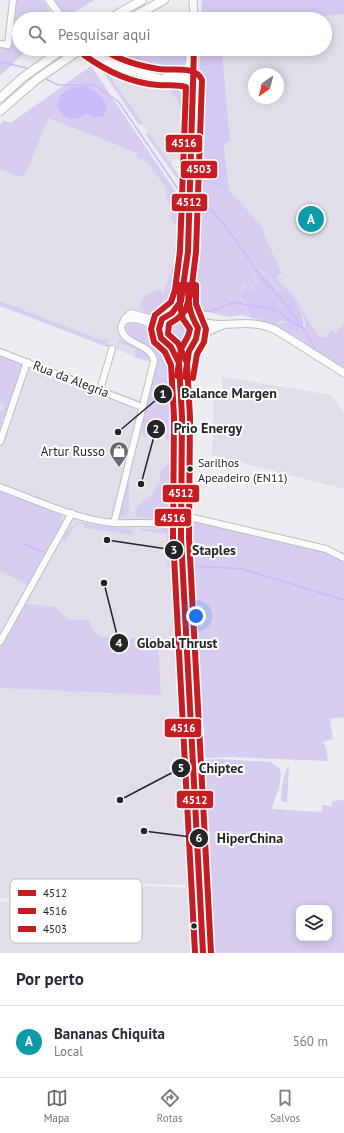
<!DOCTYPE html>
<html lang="pt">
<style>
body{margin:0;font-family:"PT Sans",sans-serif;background:#f7f7f7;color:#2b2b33}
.controls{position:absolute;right:12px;bottom:12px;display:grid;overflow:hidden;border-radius:8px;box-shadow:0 2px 10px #0003}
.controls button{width:36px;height:36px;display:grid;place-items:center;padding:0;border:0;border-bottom:1px solid #e1e1e2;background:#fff;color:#2b2b33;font:20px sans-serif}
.compass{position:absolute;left:248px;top:68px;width:36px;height:36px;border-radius:50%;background:#fff;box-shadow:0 2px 10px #0003;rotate:215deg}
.you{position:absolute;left:196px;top:616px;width:14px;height:14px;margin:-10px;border:3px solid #fff;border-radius:50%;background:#1a73e8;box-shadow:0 0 0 6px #1a73e833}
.badge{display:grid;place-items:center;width:26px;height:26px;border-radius:50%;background:#6b6a6e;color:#fff;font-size:13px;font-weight:700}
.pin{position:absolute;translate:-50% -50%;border:2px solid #fff;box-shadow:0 1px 4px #0006}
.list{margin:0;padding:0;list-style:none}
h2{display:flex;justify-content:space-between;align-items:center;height:52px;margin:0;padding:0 16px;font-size:17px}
h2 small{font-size:13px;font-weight:400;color:#7c7c81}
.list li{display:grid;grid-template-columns:26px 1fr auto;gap:12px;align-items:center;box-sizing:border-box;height:72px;padding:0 16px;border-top:1px solid #e1e1e2}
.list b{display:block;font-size:15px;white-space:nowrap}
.list p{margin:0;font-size:13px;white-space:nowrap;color:#7c7c81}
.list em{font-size:13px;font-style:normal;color:#7c7c81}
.icon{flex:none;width:22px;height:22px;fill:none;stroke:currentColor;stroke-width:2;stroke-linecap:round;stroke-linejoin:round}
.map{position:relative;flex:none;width:344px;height:953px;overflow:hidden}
.search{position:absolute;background:#fff;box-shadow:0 2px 10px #0003;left:12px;right:12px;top:12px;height:44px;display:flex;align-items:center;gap:10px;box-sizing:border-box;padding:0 14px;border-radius:22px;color:#7c7c81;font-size:15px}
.sheet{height:124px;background:#fff}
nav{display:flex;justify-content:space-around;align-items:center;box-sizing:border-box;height:56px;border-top:1px solid #e1e1e2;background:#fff;font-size:11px;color:#7c7c81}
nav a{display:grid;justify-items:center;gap:2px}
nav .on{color:#6b6a6e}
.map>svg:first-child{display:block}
.built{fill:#e1dee9;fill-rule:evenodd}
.green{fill:#d6cdf0;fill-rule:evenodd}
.forest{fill:#d4c9f3}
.water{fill:#cbbaf9}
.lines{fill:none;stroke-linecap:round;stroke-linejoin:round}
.stream{stroke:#cbbaf9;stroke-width:1.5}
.minor-casing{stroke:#bebdc1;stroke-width:8}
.major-casing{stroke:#bebdc1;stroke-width:9}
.highway-casing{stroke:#bebdc1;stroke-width:10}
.minor{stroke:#fcfcfd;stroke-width:6}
.major{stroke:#fcfcfd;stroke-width:7}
.highway{stroke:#fcfcfd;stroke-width:8}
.bus-1-casing{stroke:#fff;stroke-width:9}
.bus-2-casing{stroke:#fff;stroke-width:9}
.bus-3-casing{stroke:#fff;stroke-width:9}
.bus-1{stroke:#c61d23;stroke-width:6}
.bus-2{stroke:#c61d23;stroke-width:6}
.bus-3{stroke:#c61d23;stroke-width:6}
.bus-dot{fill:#252427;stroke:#fff;stroke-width:1.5}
.labels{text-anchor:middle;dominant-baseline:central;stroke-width:4;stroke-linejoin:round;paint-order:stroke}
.bus-label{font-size:12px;fill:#252427;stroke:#fff;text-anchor:start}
.street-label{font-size:13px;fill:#252427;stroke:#fff}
.poi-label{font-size:13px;fill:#252427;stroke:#fff;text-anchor:end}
.key{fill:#fff;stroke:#bebdbe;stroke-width:1}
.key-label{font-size:11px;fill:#252427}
.leader{fill:none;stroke:#252427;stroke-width:1.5}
.callout-dot{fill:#252427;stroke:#fff;stroke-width:1.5}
.mark-label{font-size:12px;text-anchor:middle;font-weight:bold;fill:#fff}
.callout-label{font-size:14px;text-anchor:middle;font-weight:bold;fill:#252427;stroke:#fff;stroke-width:4;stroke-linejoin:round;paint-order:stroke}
.line-badge{stroke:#fff;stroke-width:1.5}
.badge-label{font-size:11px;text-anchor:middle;font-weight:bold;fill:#fff}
</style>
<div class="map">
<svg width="344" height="953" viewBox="0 0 344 953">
<rect width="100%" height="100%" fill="#edecf1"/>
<!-- built -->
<g class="built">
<path d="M344 14V322L337 332 332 330 328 331 327 337 318 336 294 296 276 277 282 274 260 224 229 190 224 147 226 143 230 141 222 49H325V19H294ZM254 74H278V98H254Z"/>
<path d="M91 66 175 191 181 234 178 294 170 309 160 315 155 326 149 362 0 305V125L4 121 11 123Z"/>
<path d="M104 69 170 88 180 106 184 160 174 159 171 165Z"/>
<path d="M0 350 139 400 150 409 175 408 176 545 179 565 186 741 184 752 180 755 182 790 187 794V800L190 802 194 885 81 882 74 905 0 898Z"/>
<path d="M222 377 331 395 344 412V489L212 455 214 393H222Z"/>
<path d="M83 884 195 888 196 910 192 920 193 932 198 942V953H0V902L76 907Z"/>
</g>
<!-- green -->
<g class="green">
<path d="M17 0H43L55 19H19V49H29L26 51 14 49 25 52 0 76V47L7 49 13 44Z"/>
<path d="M53 0H95L66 17Z"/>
<path d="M121 49H188L183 67C164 84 127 67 107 58Z"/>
<path d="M91 66 175 191 186 215 177 298C172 313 153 321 141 310 136 297 150 293 160 289L163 294 176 258 174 252 180 231 171 220 172 210 166 196V188L148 162 136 157 138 153 48 118 26 174 19 177 0 169V125L4 121 11 123Z"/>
<path d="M104 66 167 83 179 90 184 99 187 160H184L180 106 170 89 105 69 143 124 139 125 103 72Z"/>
<path d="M148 132 178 174 186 175 184 180 182 181 176 177 146 135Z"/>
<path d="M208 185 229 190 260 224 282 274 276 277 294 296 318 336 327 337 330 330 337 332 344 322V368L330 360 293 335 269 323 242 315 229 317 199 310 196 294 198 189ZM258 270 262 271C267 276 277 290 282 292 293 297 306 313 305 327L301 325 300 327 301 330 291 334 288 332 286 323 282 322 280 324 271 319H254L248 316 247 309 253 307 245 305 239 295 243 287 252 289 254 282 261 283 255 281 253 277Z"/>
<path d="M0 301 101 340 109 338 107 344 110 345V348L0 306Z"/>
<circle cx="178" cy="330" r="15"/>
<path d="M131 321 151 329 160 345 174 359 175 365 177 430 176 501 175 492 173 514C163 522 149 518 138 517L134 512 144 500H147L154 492 155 488 160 482V473L170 462V443L164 437H155L149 435 148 437 143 436 142 431 141 436 139 435 148 390 158 358C151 344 127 341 125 327Z"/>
<path d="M205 336C206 347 192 365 191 380 188 425 193 469 187 513H184C184 499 189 485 187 471L189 470 186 462 189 370 195 348Z"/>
<path d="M122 339 147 354 150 358V361L134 357 136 349 119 343 118 346 117 345 119 340Z"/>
<path d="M0 353 20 361 22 365 5 416 2 419 0 431V410L2 411 5 405 0 402Z"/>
<path d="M129 476V512L123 518 119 516V511Z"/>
<path d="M0 489 61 514 63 521 28 585 0 571Z"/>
<path d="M190 520 325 551 339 557 344 563V719L343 717 330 719 333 739 322 742 326 747 328 761 228 757 208 758 202 756Z"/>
<path d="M79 522 108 527 132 529 133 535 84 528V524C71 523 71 534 65 542L62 540 70 528Z"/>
<path d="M140 529H163L172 531 171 555 177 568 163 566 167 564 168 558 167 534 143 531 141 534Z"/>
<path d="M24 604 56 607 68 620H89L92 629 99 637 163 639 158 648 161 693 158 695 0 688V649Z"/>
<path d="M220 759 270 762 279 768 281 773 279 788 272 807 273 809 322 812V805L332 806V801L344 800V953H211L201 760ZM299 908H329V938H299Z"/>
<path d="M289 765 287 803 281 801C282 789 282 776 289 765Z"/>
</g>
<!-- forest -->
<g class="forest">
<path d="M202 0H344V14L294 19H201Z"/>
<path d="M200 49H222L230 141 226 143 224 147 229 190 208 185 198 189Z"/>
<path d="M258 270C268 274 272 287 281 292 283 293 285 293 287 294 295 300 306 316 303 327L300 324 301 326 299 327 301 330 291 334 288 332 286 323 282 321 277 323C269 316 257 322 249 316L247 309 252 307 246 305 239 295 244 288 253 289 254 282 262 283 256 281 254 277Z"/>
</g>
<!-- water -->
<path class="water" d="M84 86C96 90 103 96 107 109L103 117H94L87 113C83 114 82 117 78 118 68 122 61 114 57 106 59 90 71 88 84 86Z"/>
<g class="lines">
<!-- stream -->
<g class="stream">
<path d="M0 62 27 68"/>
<path d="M46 79 58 85H94L118 101 180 192 181 202"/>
<path d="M200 203C221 212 249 262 264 281 269 288 276 293 281 299 294 313 304 329 313 345"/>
<path d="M200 310C214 316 226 300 239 303 252 307 267 306 279 312 287 317 293 325 302 328"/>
<path d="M314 347 315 349"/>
<path d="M24 544 44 552"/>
<path d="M193 566 242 569 344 600"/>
</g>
<defs>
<g id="minor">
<path d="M0 44 8 45 13 0"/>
<path d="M124 321C136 315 152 323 159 334"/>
<path d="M0 352 142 407"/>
<path d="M100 390 112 349"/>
<path d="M0 442 27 362"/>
<path d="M0 487C35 500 77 520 114 523 135 525 167 517 181 534"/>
<path d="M181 515 326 549 344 558"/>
<path d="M114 523 154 361C152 343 122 345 121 327L125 318 131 313 153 319 165 316"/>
<path d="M162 523 171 521 180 509"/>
<path d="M0 642 72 513"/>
</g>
<g id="major">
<path d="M49 0 63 19"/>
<path d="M193 0 194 19"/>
<path d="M89 49C113 71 146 74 176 82H185L188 80"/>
<path d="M190 49C185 132 191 215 188 299L191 316"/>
<path d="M166 77H180L189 80"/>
<path d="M193 126 194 58"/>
<path d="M172 313 181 301 184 280"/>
<path d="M193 318C221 333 245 315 276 330L344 373"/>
<path d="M192 344 179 349C172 348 165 345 161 338 143 308 210 299 196 339"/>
<path d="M171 347 179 363 182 417 181 538 203 953"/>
<path d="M184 389C186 356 186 338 221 326"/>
</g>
<g id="highway">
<path d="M109 19 142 0"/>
<path d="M129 19 164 0"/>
<path d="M0 98 22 78 63 49"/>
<path d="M0 111 37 79 81 49"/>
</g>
</defs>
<!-- minor casing -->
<use href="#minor" class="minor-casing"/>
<!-- major casing -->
<use href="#major" class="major-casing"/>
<!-- highway casing -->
<use href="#highway" class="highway-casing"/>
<!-- minor -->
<use href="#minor" class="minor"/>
<!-- major -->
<use href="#major" class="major"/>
<!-- highway -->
<use href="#highway" class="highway"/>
<defs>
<g id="bus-1">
<path d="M194 49 188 252 181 301 172 313 162 319 159 329 161 338 171 347 179 363 182 417 181 538 203 953"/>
<path d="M185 377 189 351 196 339 198 328C189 313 188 302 188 285"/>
</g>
<g id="bus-2">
<path d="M84 55C106 71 131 83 158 85 168 86 176 84 186 87L180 251 175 290 171 302 155 315 151 329 154 342 165 352 171 365 174 417 173 538 195 953"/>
<path d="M193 378 197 354 204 342 206 329 196 304V285"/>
</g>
<g id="bus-3">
<path d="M103 49C118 60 140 66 159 69 171 71 196 65 202 80L196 252 191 293 185 311 177 319 169 324 168 334 178 343 187 363 190 417 189 538 211 953"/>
<path d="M177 376 181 349 188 336 190 329 183 319 180 306V285"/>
</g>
</defs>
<!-- bus-1 casing -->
<use href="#bus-1" class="bus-1-casing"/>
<!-- bus-2 casing -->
<use href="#bus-2" class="bus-2-casing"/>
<!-- bus-3 casing -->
<use href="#bus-3" class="bus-3-casing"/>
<!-- bus-1 -->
<use href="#bus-1" class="bus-1"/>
<!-- bus-2 -->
<use href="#bus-2" class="bus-2"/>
<!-- bus-3 -->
<use href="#bus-3" class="bus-3"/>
</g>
<!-- icons -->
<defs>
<symbol id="shop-pin" viewBox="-11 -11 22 30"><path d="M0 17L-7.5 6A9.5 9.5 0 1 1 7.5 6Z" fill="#6b6a6e" stroke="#fff"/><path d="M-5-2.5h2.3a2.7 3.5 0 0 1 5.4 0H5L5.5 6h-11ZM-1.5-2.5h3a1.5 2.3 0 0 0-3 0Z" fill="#fff"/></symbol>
</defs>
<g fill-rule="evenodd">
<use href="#shop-pin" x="108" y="440" width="22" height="30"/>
</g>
<!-- markers -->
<g class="bus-dot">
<circle cx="190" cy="469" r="3.5"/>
<circle cx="194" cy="926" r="3.5"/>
</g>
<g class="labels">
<!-- bus labels -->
<g class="bus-label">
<text x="198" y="462">Sarilhos<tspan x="198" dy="15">Apeadeiro (EN11)</tspan></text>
</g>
<!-- street labels -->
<g class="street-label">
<text transform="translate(71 379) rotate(21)">Rua da Alegria</text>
</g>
<!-- poi labels -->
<g class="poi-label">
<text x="105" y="451">Artur Russo</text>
</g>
</g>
<!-- legend -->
<rect x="10" y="879" width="132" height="64" rx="6" class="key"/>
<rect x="18" y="890" width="18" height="6" fill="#c61d23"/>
<rect x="18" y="908" width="18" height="6" fill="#c61d23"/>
<rect x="18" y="926" width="18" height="6" fill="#c61d23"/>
<g class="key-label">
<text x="43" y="897">4512</text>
<text x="43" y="915">4516</text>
<text x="43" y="933">4503</text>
</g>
<!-- callouts -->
<path class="leader" d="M118 432L163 394M141 484L156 429M107 540L174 550M104 583L119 643M120 800L181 768M144 831L199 838"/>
<g class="callout-dot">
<circle cx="118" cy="432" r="4"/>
<circle cx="141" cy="484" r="4"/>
<circle cx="107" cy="540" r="4"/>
<circle cx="104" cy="583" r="4"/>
<circle cx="120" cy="800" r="4"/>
<circle cx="144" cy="831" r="4"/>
<circle cx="163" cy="394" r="10"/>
<circle cx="156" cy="429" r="10"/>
<circle cx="174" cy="550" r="10"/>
<circle cx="119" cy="643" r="10"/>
<circle cx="181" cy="768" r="10"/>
<circle cx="199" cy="838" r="10"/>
</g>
<g class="mark-label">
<text x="163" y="398">1</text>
<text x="156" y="433">2</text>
<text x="174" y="554">3</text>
<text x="119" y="647">4</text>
<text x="181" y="772">5</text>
<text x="199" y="842">6</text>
</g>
<g class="callout-label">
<text x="229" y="398">Balance Margen</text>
<text x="208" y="433">Prio Energy</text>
<text x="214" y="555">Staples</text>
<text x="177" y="648">Global Thrust</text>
<text x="221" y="773">Chiptec</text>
<text x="250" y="843">HiperChina</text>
</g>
<g class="line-badge">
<rect x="165" y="134" width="38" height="19" rx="4" fill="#c61d23"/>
<rect x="180" y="160" width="38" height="19" rx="4" fill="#c61d23"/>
<rect x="171" y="193" width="37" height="19" rx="4" fill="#c61d23"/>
<rect x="162" y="484" width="38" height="19" rx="4" fill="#c61d23"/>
<rect x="154" y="508" width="38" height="19" rx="4" fill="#c61d23"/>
<rect x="164" y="718" width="38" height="20" rx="4" fill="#c61d23"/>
<rect x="176" y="790" width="38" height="19" rx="4" fill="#c61d23"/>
</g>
<g class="badge-label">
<text x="184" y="147">4516</text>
<text x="199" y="173">4503</text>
<text x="189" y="206">4512</text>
<text x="181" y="497">4512</text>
<text x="173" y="522">4516</text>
<text x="183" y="732">4516</text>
<text x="195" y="804">4512</text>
</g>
</svg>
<div class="controls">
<button><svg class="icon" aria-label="layers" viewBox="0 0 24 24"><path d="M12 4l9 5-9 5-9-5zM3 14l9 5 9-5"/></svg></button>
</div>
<svg class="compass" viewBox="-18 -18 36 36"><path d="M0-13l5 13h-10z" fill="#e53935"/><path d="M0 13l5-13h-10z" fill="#7c7c81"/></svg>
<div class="you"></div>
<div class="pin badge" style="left:311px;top:219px;background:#0f9aa8">A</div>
<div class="search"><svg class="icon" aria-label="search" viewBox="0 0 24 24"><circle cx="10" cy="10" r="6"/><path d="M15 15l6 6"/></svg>Pesquisar aqui</div>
</div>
<section class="sheet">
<h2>Por perto<small></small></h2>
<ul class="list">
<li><span class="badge" style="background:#0f9aa8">A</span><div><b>Bananas Chiquita</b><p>Local</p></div><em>560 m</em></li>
</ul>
</section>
<nav>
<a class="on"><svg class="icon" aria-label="map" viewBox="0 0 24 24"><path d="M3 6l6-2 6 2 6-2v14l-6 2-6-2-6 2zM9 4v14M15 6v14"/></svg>Mapa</a>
<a><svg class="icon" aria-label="directions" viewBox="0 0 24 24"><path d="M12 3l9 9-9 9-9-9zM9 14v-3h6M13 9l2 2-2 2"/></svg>Rotas</a>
<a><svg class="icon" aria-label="saved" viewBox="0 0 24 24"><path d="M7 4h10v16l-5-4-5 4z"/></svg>Salvos</a>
</nav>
